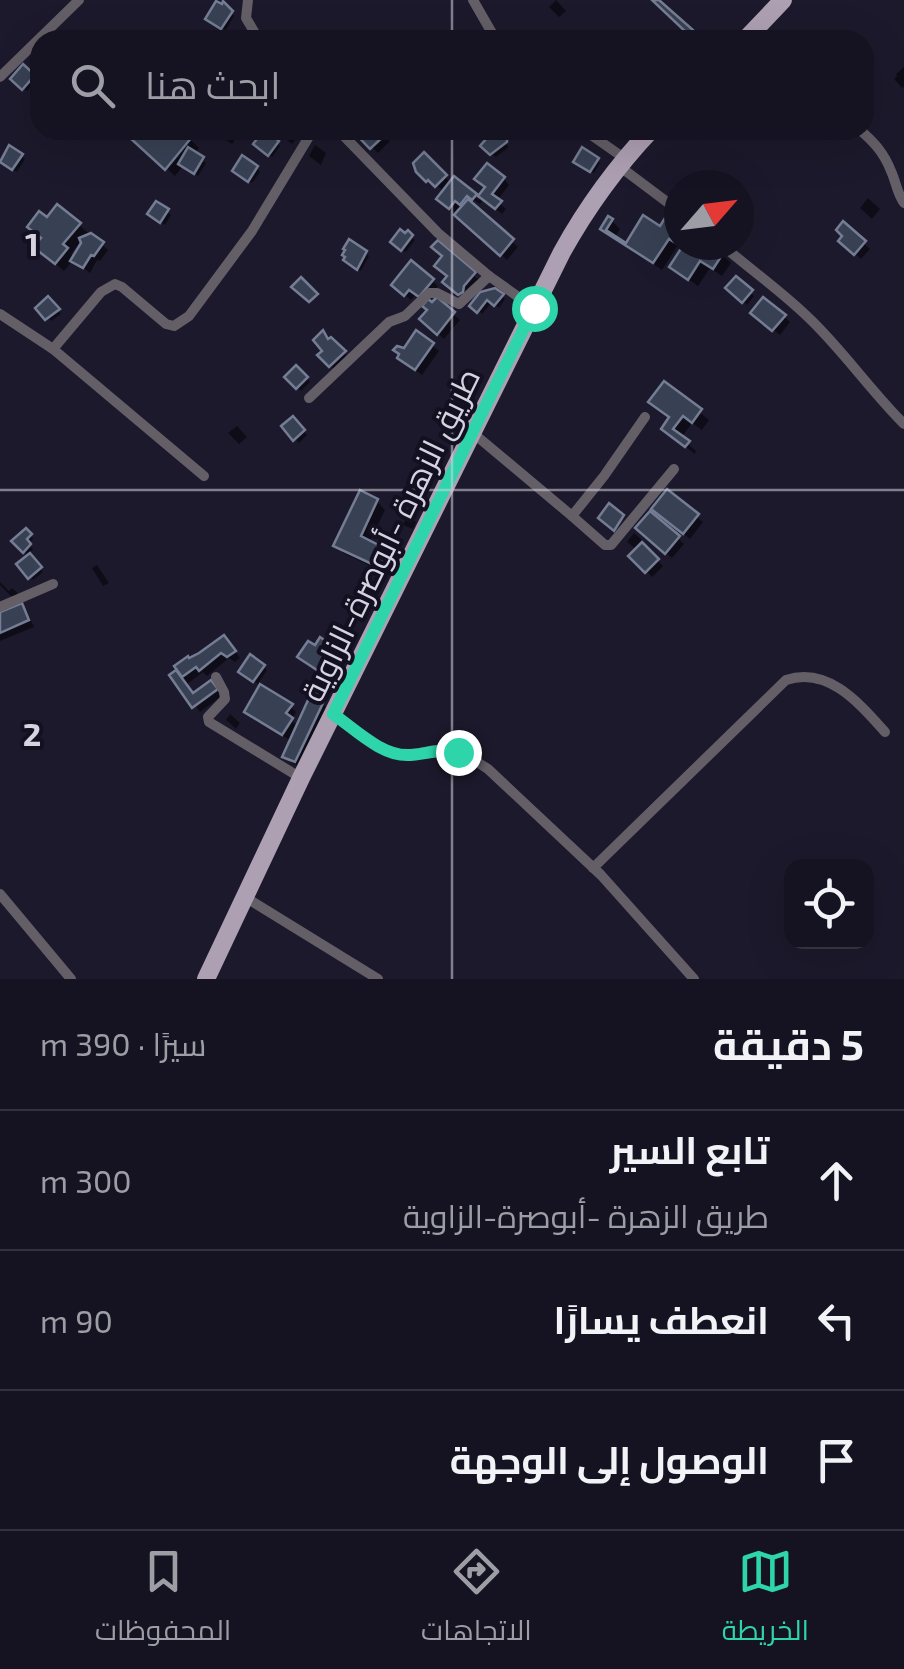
<!DOCTYPE html>
<html lang="ar">
<meta charset="utf-8">
<style>
body{margin:0;font-family:"Exo 2",Cairo,sans-serif;background:#1e1c2a;color:#f1f3f6;direction:rtl}
.controls{position:absolute;right:30px;bottom:30px;display:grid;overflow:hidden;border-radius:20px;box-shadow:0 10px 40px #0002}
.controls button{width:90px;height:90px;display:grid;place-items:center;padding:0;border:0;border-bottom:2px solid #34323f;background:#151321;color:#f1f3f6;font:50px sans-serif}
.compass{position:absolute;left:664px;top:170px;width:90px;height:90px;border-radius:50%;background:#151321;box-shadow:0 10px 40px #0002;rotate:62deg}
.stop{position:absolute;width:30px;height:30px;margin:-22px;border:8px solid #2ed4aa;border-radius:50%;background:#fff}
.stop.end{background:#2ed4aa;border-color:#fff;box-shadow:0 2px 10px #0008}
.list{margin:0;padding:0;list-style:none}
h2{display:flex;justify-content:space-between;align-items:center;height:130px;margin:0;padding:0 40px;font-size:42px}
h2 small{font-size:32px;font-weight:400;color:#9d9ea5}
.list li{display:grid;grid-template-columns:65px 1fr auto;gap:30px;align-items:center;box-sizing:border-box;height:140px;padding:0 40px;border-top:2px solid #34323f}
.list b{display:block;font-size:38px;white-space:nowrap}
.list p{margin:0;font-size:32px;white-space:nowrap;color:#9d9ea5}
.list em{font-size:32px;font-style:normal;color:#9d9ea5}
.icon{flex:none;width:55px;height:55px;fill:none;stroke:currentColor;stroke-width:2;stroke-linecap:round;stroke-linejoin:round}
.map{position:relative;flex:none;width:904px;height:979px;overflow:hidden;direction:ltr}
.search{position:absolute;background:#151321;box-shadow:0 10px 40px #0002;left:30px;right:30px;top:30px;height:110px;display:flex;align-items:center;gap:25px;box-sizing:border-box;padding:0 35px;border-radius:30px;color:#9d9ea5;font-size:38px}
.sheet{height:550px;background:#151321}
nav{display:flex;justify-content:space-around;align-items:center;box-sizing:border-box;height:140px;border-top:2px solid #34323f;background:#151321;font-size:28px;color:#9d9ea5}
nav a{display:grid;justify-items:center;gap:5px}
nav .on{color:#2ed4aa}
.map>svg:first-child{display:block}
.shadow{fill:#0007;fill-rule:evenodd}
.building{fill:#384154;stroke:#747d93;stroke-width:2.5}
.lines{fill:none;stroke-linecap:round;stroke-linejoin:round}
.minor{stroke:#645e67;stroke-width:10}
.primary{stroke:#ada0b3;stroke-width:18}
.route{stroke:#2ed4aa;stroke-width:12}
.grid{fill:none;stroke:#d5d3e0;stroke-width:2.5;stroke-opacity:0.55}
.labels{text-anchor:middle;dominant-baseline:central;stroke-width:8;stroke-linejoin:round;paint-order:stroke}
.street-label{font-size:32px;fill:#d5d3e0;stroke:#131022}
.grid-label{font-size:32px;text-anchor:middle;font-weight:bold;fill:#d5d3e0;stroke:#131022;stroke-width:8;stroke-linejoin:round;paint-order:stroke}
</style>
<div class="map">
<svg width="904" height="979" viewBox="0 0 904 979">
<rect width="100%" height="100%" fill="#1c192c"/>
<!-- shadow -->
<g class="shadow">
<path d="M556 0 566 11 559 17 549 7Z"/>
<path d="M230 12 234 16 226 30 212 22Z"/>
<path d="M904 67V86L902 88 894 79 897 76 896 74Z"/>
<path d="M23 68 37 80 27 91 13 79Z"/>
<path d="M139 130H194L196 132 190 139 199 148 194 154 206 163 198 176 183 166 175 176 133 137Z"/>
<path d="M217 130H241L232 144 219 136 215 132Z"/>
<path d="M275 130H293L299 136 292 144Z"/>
<path d="M356 130H379L390 141 378 153Z"/>
<path d="M264 133 280 146 272 157 256 144Z"/>
<path d="M495 133 509 147 496 157 484 146Z"/>
<path d="M315 145 326 153 321 165 309 156Z"/>
<path d="M21 156 25 159 17 172 5 164Z"/>
<path d="M424 156 451 183 479 200 488 188 504 179 509 185 497 201 506 209 502 214 484 199 480 204 474 200 470 205 518 247 507 260 439 199 444 192 436 184 433 186 418 171Z"/>
<path d="M597 160 600 163 594 173 580 165Z"/>
<path d="M257 168 260 172 252 183 239 174Z"/>
<path d="M868 198 880 209 872 219 860 208Z"/>
<path d="M157 204 171 215 165 225 154 217Z"/>
<path d="M679 219V245H713L731 263 722 276 710 268 698 286 672 267 684 249 678 245 662 270 636 253 627 244Z"/>
<path d="M47 221 79 225 108 250 100 261 97 260 90 273 73 260 64 271 45 255 43 239ZM81 241 84 243 75 258 71 254Z"/>
<path d="M612 221 620 229 614 239 603 228Z"/>
<path d="M843 224 870 249 861 259 841 241 845 236Z"/>
<path d="M408 234 415 240 406 252 393 242Z"/>
<path d="M365 253 369 256 361 271 349 263Z"/>
<path d="M445 257 480 280 466 299 446 282 450 277Z"/>
<path d="M736 279 754 296 747 305 728 288Z"/>
<path d="M432 280 438 286 427 301 433 306 437 300 460 320 444 339 428 325 430 310 416 294 411 300 400 291Z"/>
<path d="M495 290 505 299 499 308 492 302 482 314 473 306Z"/>
<path d="M48 299 61 314 51 321 38 308Z"/>
<path d="M784 316 790 322 780 335 759 319Z"/>
<path d="M323 333 350 359 336 372 321 355 326 351Z"/>
<path d="M417 334 439 351 422 375 406 363Z"/>
<path d="M296 368 310 382 301 391 287 377Z"/>
<path d="M664 384 709 420 702 430 692 423 681 438 696 451 695 454 672 437 671 418Z"/>
<path d="M293 419 307 435 299 443 284 427Z"/>
<path d="M237 426 247 437 239 444 228 433Z"/>
<path d="M668 493 703 522 690 539 661 515Z"/>
<path d="M377 501 385 510 369 543 392 556 383 572 345 554 336 546Z"/>
<path d="M408 515 416 522 413 529 403 525Z"/>
<path d="M26 531 33 539 28 544 33 549 28 554 43 572 33 580 20 565 30 557 14 541Z"/>
<path d="M634 533 642 540 640 543 663 566 652 577 631 556 637 550 627 542Z"/>
<path d="M644 534 678 538 684 544 672 558Z"/>
<path d="M397 558 403 565 396 578 388 574Z"/>
<path d="M97 565 109 583 103 586 92 568Z"/>
<path d="M0 582 9 591 12 588 18 593 13 598 0 585Z"/>
<path d="M21 606 27 612 34 627 0 641V615Z"/>
<path d="M230 644 240 658 235 662 229 658 207 676 203 672 186 685 194 696 217 689 222 696 200 712 173 676Z"/>
<path d="M335 650 341 656 327 676 307 662Z"/>
<path d="M251 658 267 670 258 684 245 675Z"/>
<path d="M324 681 330 688 328 690 330 693 324 705 328 709 301 767 291 763 285 756 292 742 247 711 290 706 296 712 291 720 299 727Z"/>
<path d="M230 714 240 723 236 729 226 720Z"/>
<path d="M456 759 463 764 458 771 454 767Z"/>
</g>
<!-- building -->
<g class="building">
<path d="M652 0H659L693 30 690 36Z"/>
<path d="M216 1 222 4 223 1 233 11 221 29 205 19Z"/>
<path d="M23 64 35 75 22 90 10 79Z"/>
<path d="M136 130H184L192 137 165 170 129 137Z"/>
<path d="M264 130 279 141 268 156 253 144Z"/>
<path d="M352 130H382L386 134 370 149Z"/>
<path d="M494 130 507 139V142L490 155 480 146Z"/>
<path d="M9 145 23 154 12 170 0 162Z"/>
<path d="M188 147 204 157 194 174 178 164Z"/>
<path d="M582 147 599 158 590 172 573 162Z"/>
<path d="M424 152 447 175 435 187 428 180 426 182 416 172 413 163Z"/>
<path d="M242 155 258 166 248 182 232 171Z"/>
<path d="M487 163 505 177 492 194 502 201 495 209 478 196 485 187 474 179Z"/>
<path d="M454 176 477 194 472 200 467 196 460 205 455 201 449 209 436 199Z"/>
<path d="M468 199 514 239 500 256 454 215Z"/>
<path d="M156 201 169 209 160 223 147 214Z"/>
<path d="M57 204 81 223 63 244 68 248 55 264 33 247 41 238 27 227 39 211 47 217Z"/>
<path d="M670 210 679 216V245H713L724 252 713 269 700 261 688 280 669 267 682 247 669 239 653 263 600 229 608 216 613 219 606 230 626 243 643 215 660 226Z"/>
<path d="M843 221 866 241 854 255 838 241 842 236 836 230Z"/>
<path d="M400 229 405 233 408 230 413 235 401 251 390 242Z"/>
<path d="M91 233 104 242 94 256 91 255 83 268 70 261 81 243 79 238Z"/>
<path d="M349 239 367 251 357 270 343 260 345 257 342 255 345 250 343 249Z"/>
<path d="M438 240 476 272 464 286 463 292 458 295 442 282 447 276 434 266 442 256 431 247Z"/>
<path d="M411 260 434 279 419 297 409 290 404 296 391 285Z"/>
<path d="M736 276 753 290 742 303 725 288Z"/>
<path d="M301 277 318 294 309 302 291 287Z"/>
<path d="M495 288 504 294 494 306 487 300 477 313 469 306 480 292Z"/>
<path d="M48 296 60 309 45 320 35 308Z"/>
<path d="M437 297 455 312 437 335 419 319 427 310 422 306 428 299 432 302Z"/>
<path d="M763 297 786 315 772 331 750 313Z"/>
<path d="M323 330 328 339 331 337 346 351 329 367 317 355 322 351 313 340Z"/>
<path d="M416 330 434 343 415 370 397 358 399 354 393 350 397 346 404 348Z"/>
<path d="M296 365 308 377 296 389 284 377Z"/>
<path d="M664 381 702 409 692 423 683 416 673 429 690 441 685 447 661 429 669 417 648 402Z"/>
<path d="M293 416 305 430 293 441 281 426Z"/>
<path d="M667 489 699 514 683 534 651 509Z"/>
<path d="M360 490 378 499 361 536 396 554 387 571 333 546Z"/>
<path d="M609 503 624 515 614 531 598 518Z"/>
<path d="M650 511 680 536 665 554 635 528Z"/>
<path d="M26 528 32 534 27 539 31 544 23 553 11 541Z"/>
<path d="M642 542 659 559 645 573 628 556Z"/>
<path d="M30 553 42 567 28 579 16 564Z"/>
<path d="M22 603 29 620 0 633V612Z"/>
<path d="M224 635 236 651 227 657 221 653 199 671 196 667 182 677 174 666 188 656 189 658 199 653Z"/>
<path d="M320 637 336 648 320 672 297 657 308 641 315 645Z"/>
<path d="M250 654 265 665 253 682 238 672Z"/>
<path d="M176 670 193 693 211 680 218 689 192 708 169 675Z"/>
<path d="M319 676 325 679 323 684 326 685 318 698 324 701 295 762 282 757Z"/>
<path d="M260 684 293 704 286 713 293 718 282 735 244 712Z"/>
</g>
<g class="lines">
<!-- minor -->
<g class="minor">
<path d="M248 0 246 18 259 40"/>
<path d="M473 0 496 40"/>
<path d="M0 77 79 0"/>
<path d="M338 130 438 233 489 276 534 308"/>
<path d="M584 130 624 158"/>
<path d="M860 130C874 142 884 153 891 171 896 182 897 193 904 203"/>
<path d="M619 166 679 211"/>
<path d="M722 245C751 270 784 293 811 320 844 352 871 391 904 424"/>
<path d="M0 314 53 349 204 476"/>
<path d="M53 349 101 292 115 284 122 287 166 324 174 326 189 316 252 231 313 130"/>
<path d="M309 398 389 322 405 316 429 293H437L459 304 489 276"/>
<path d="M473 433 572 516 604 476 645 417"/>
<path d="M572 516 605 545H611L674 469"/>
<path d="M0 607 53 584"/>
<path d="M216 677 224 692 225 699 208 717 209 722 301 778"/>
<path d="M333 715C352 727 374 748 395 753 409 757 422 752 436 750 457 748 471 758 488 769L601 875 694 979"/>
<path d="M593 868 786 680C828 666 859 703 885 732"/>
<path d="M0 894 71 979"/>
<path d="M245 897 378 979"/>
</g>
<!-- primary -->
<g class="primary">
<path d="M745 40 783 0"/>
<path d="M206 979 301 778 562 252C587 207 616 167 651 130"/>
</g>
</g>
<g class="lines">
<!-- route -->
<path class="route" d="M458 752C441 748 427 754 410 755 382 757 355 729 333 714L534 308"/>
</g>
<!-- grid -->
<path class="grid" d="M452 0V40M452 130V979M0 490H904"/>
<g class="labels">
<!-- street labels -->
<g class="street-label">
<text transform="translate(389 534) rotate(-64)">طريق الزهرة -أبوصرة-الزاوية</text>
</g>
</g>
<g class="grid-label">
<text x="32" y="256">1</text>
<text x="32" y="746">2</text>
</g>
</svg>
<div class="controls">
<button><svg class="icon" aria-label="locate" viewBox="0 0 24 24"><circle cx="12" cy="12" r="6"/><path d="M12 2v4M12 18v4M2 12h4M18 12h4"/></svg></button>
</div>
<svg class="compass" viewBox="-18 -18 36 36"><path d="M0-13l5 13h-10z" fill="#e53935"/><path d="M0 13l5-13h-10z" fill="#9d9ea5"/></svg>
<div class="stop" style="left:534px;top:308px"></div>
<div class="stop end" style="left:458px;top:752px"></div>
<div class="search"><svg class="icon" aria-label="search" viewBox="0 0 24 24"><circle cx="10" cy="10" r="6"/><path d="M15 15l6 6"/></svg>ابحث هنا</div>
</div>
<section class="sheet">
<h2>5 دقيقة<small>سيرًا · 390 m</small></h2>
<ul class="list">
<li><svg class="icon" aria-label="ahead" viewBox="0 0 24 24"><path d="M12 20V5M6 11l6-6 6 6"/></svg><div><b>تابع السير</b><p>طريق الزهرة -أبوصرة-الزاوية</p></div><em>300 m</em></li>
<li><svg class="icon" aria-label="left" viewBox="0 0 24 24"><path d="M17 20v-9H6M10 6l-5 5 5 5"/></svg><div><b>انعطف يسارًا</b></div><em>90 m</em></li>
<li><svg class="icon" aria-label="arrive" viewBox="0 0 24 24"><path d="M6 21V4h12l-3 4 3 4H6"/></svg><div><b>الوصول إلى الوجهة</b></div></li>
</ul>
</section>
<nav>
<a class="on"><svg class="icon" aria-label="map" viewBox="0 0 24 24"><path d="M3 6l6-2 6 2 6-2v14l-6 2-6-2-6 2zM9 4v14M15 6v14"/></svg>الخريطة</a>
<a><svg class="icon" aria-label="directions" viewBox="0 0 24 24"><path d="M12 3l9 9-9 9-9-9zM9 14v-3h6M13 9l2 2-2 2"/></svg>الاتجاهات</a>
<a><svg class="icon" aria-label="saved" viewBox="0 0 24 24"><path d="M7 4h10v16l-5-4-5 4z"/></svg>المحفوظات</a>
</nav>
